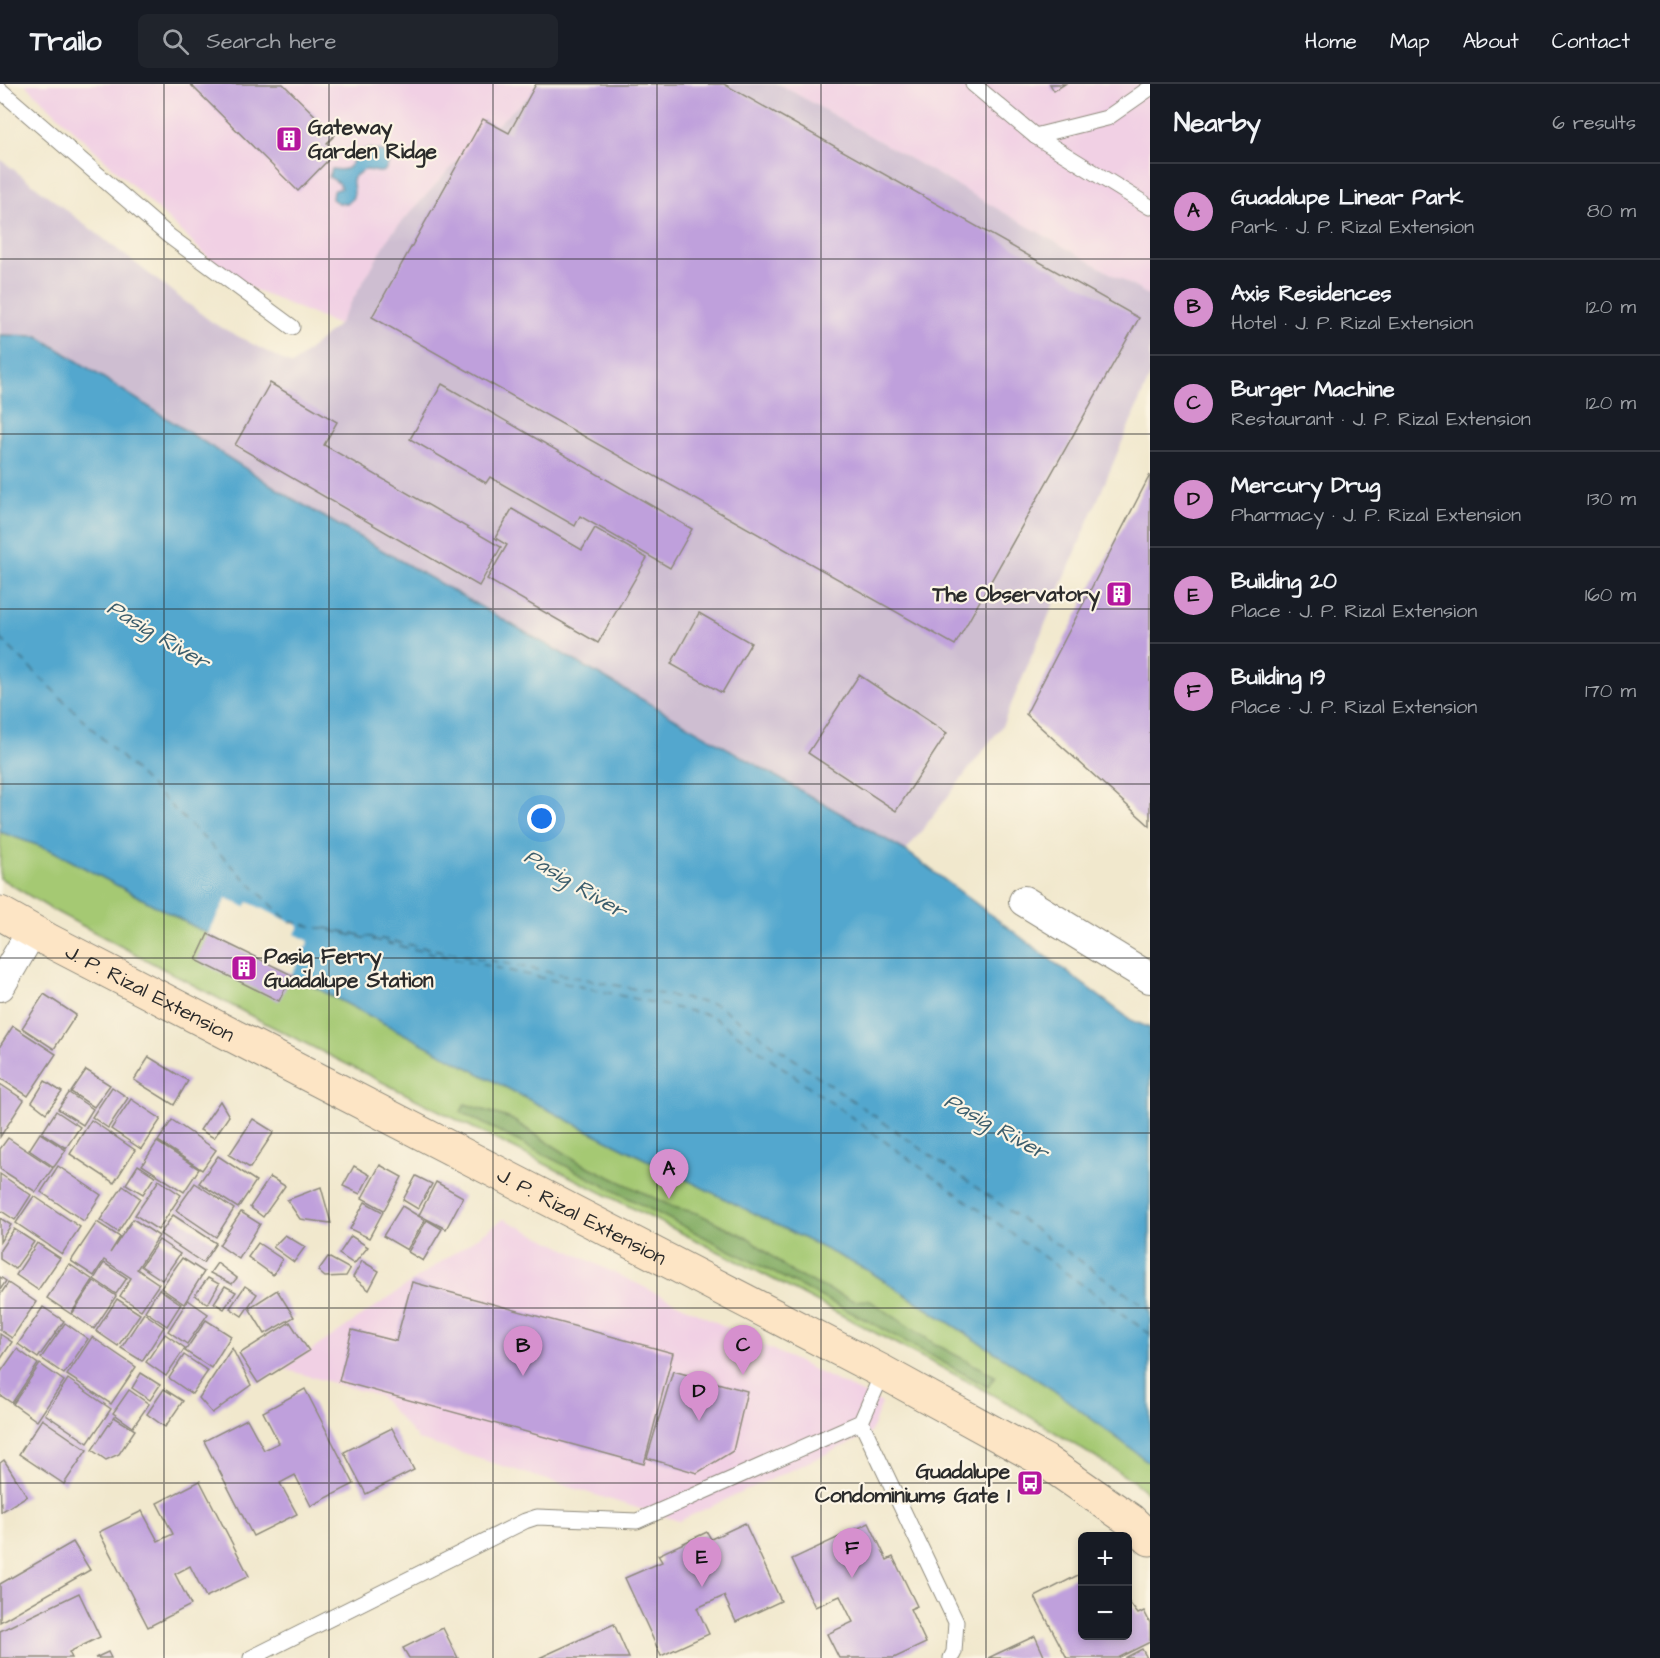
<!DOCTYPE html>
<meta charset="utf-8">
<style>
body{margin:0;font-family:"Architects Daughter",sans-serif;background:#20242c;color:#f1f3f6}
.controls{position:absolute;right:18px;bottom:18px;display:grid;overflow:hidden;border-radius:9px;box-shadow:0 3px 9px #0003}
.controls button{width:54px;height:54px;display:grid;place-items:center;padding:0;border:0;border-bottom:2px solid #363941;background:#171b24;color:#f1f3f6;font:30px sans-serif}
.you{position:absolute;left:542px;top:735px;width:21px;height:21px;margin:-15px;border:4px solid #fff;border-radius:50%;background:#1a73e8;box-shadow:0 0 0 9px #1a73e833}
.badge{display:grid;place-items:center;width:39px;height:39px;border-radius:50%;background:#d690ce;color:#111;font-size:20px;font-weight:700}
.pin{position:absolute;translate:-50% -50px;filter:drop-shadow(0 2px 3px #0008)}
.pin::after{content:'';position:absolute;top:32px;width:21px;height:18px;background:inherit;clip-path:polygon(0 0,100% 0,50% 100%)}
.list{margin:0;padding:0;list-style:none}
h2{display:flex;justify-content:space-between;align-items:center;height:78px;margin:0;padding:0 24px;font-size:26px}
h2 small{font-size:20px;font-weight:400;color:#9ea1a6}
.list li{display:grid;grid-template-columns:39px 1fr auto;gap:18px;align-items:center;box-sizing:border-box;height:96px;padding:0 24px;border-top:2px solid #363941}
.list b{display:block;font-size:22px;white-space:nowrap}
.list p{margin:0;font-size:20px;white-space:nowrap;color:#9ea1a6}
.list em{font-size:20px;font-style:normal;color:#9ea1a6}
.icon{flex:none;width:33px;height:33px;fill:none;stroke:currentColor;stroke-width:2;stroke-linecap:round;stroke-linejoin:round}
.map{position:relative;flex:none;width:1150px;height:1574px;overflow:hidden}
header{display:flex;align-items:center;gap:36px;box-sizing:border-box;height:84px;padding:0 30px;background:#171b24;border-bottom:2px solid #363941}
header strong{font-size:28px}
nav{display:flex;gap:33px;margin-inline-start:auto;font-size:21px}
.search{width:420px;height:54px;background:#20242c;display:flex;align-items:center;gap:15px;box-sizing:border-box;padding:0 21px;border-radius:9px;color:#9ea1a6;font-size:22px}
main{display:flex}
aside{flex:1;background:#171b24}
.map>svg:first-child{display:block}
.built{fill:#f1d0e4}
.industrial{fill:#cebed1}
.green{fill:#a5c973;stroke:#687a4f;stroke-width:1.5}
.forest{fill:#84ad65;stroke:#586c48;stroke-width:1.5}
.water{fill:#52a7ce;stroke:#3e697c;stroke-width:1.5}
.pier{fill:#f1e8cd}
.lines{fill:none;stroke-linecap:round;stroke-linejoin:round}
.ferry{stroke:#3b5d6c;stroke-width:1.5;stroke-dasharray:8 6;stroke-linecap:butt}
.building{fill:#bfa0dc}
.service-casing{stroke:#8e8a7c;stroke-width:17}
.minor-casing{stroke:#8e8a7c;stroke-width:32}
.secondary-casing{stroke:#8e8a7c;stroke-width:35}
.service{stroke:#fff;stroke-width:15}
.minor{stroke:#fff;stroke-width:30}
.secondary{stroke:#fde5c5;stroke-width:33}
.grid{fill:none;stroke:#2b2b2b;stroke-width:1.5;stroke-opacity:0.55}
.labels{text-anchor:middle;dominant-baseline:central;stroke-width:4.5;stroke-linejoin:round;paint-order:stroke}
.poi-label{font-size:21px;font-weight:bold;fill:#2b2b2b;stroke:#fcf5e5;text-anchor:start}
.street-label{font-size:21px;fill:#2b2b2b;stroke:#fcf5e5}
.water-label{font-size:22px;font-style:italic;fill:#3b5d6c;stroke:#fcf5e5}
</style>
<header>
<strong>Trailo</strong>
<div class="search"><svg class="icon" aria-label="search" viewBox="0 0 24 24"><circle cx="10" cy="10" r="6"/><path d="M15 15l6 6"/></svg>Search here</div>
<nav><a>Home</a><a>Map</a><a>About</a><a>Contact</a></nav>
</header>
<main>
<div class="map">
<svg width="1150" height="1574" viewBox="0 0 1150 1574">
<rect width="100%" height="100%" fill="#fcf5e5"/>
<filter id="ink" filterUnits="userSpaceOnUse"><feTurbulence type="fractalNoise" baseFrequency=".0167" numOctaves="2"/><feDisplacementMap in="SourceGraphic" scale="12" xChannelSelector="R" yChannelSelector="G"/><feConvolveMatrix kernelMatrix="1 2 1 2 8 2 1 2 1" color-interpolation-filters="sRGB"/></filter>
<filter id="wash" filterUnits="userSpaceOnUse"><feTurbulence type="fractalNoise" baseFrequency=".008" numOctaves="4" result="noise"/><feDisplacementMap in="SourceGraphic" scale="24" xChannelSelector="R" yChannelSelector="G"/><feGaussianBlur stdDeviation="1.35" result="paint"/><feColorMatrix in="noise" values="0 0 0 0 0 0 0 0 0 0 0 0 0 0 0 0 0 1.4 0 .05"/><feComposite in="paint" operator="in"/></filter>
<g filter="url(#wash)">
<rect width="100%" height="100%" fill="#f1e8cd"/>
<!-- built -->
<g class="built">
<path d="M25 0H542L457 77 391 150 338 241 232 196Z"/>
<path d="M779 0H1150V212L987 119Z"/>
<path d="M504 1135 882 1319 870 1350 679 1437 419 1356 379 1312 284 1285Z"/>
</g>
<!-- industrial -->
<path class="industrial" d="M542 0H779L1150 212V292L1002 642 906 767 293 415 38 252 0 251V75L213 239 292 281 338 241 391 150 457 77Z"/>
<!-- green -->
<path class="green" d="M0 748 51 766 208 850 292 891 581 1043 869 1187 1052 1305 1150 1379V1411L1133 1397 1008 1319 954 1290 757 1187 259 936 51 825 0 794Z"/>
<!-- forest -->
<path class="forest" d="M465 1020 511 1035 579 1078 673 1123 697 1129 750 1155 794 1190 854 1217 869 1216 935 1260 995 1292 988 1303 870 1238 461 1028Z"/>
<!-- water -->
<g class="water">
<path d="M368 65 383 67 389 75C386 95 378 86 365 86 360 87 356 91 352 95 354 106 357 112 347 120L338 119 332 115 333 107 341 104 339 99 329 93 332 85C353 88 348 81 360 67Z"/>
<path d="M0 251 38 252 293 415 906 767 1131 936 1150 944V1379L1052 1305 869 1187 581 1043 292 891 208 850 51 766 0 748Z"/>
</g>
<!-- pier -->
<path class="pier" d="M226 814 245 823 248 818 299 842 295 850 309 857 292 891 208 850Z"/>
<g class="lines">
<!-- ferry -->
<g class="ferry">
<path d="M0 554 288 837 712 932 1150 1250"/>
<path d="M325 844 717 921 1150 1226"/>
</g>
</g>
<g id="blocks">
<!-- building -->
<g class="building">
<path d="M190 0H283L335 51 327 59 336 68 298 107Z"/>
<path d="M536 0H724L1139 234 955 561 372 233 483 35 509 49Z"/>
<path d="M1050 0H1065L1054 7Z"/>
<path d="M270 299 337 338 324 361 501 463 479 502 235 361Z"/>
<path d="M442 300 692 445 670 484 580 432 575 442 490 393 486 399 410 355Z"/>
<path d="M1150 391V742L1026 630Z"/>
<path d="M512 425 582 466 595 444 647 474 598 559 487 495 507 461 495 454Z"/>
<path d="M699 529 751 559 722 609 671 580Z"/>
<path d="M859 591 947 649 896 727 808 669Z"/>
<path d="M208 850 292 891 279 917 196 876Z"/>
<path d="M44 910 76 931 54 965 22 944Z"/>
<path d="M13 942 56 970 28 1012 0 994V962Z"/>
<path d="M149 973 188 997 174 1021 134 996Z"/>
<path d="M86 986 110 1001 94 1023 71 1008Z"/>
<path d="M45 997 62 1008 46 1029 32 1018Z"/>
<path d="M0 1000 24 1016 0 1053Z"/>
<path d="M112 1003 128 1014 108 1044 92 1033Z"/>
<path d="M69 1009 93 1025 83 1041 58 1025Z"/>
<path d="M131 1015 161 1035 141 1065 111 1045Z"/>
<path d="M220 1017 229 1032 214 1054 200 1046Z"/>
<path d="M56 1027 80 1043 66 1064 42 1049Z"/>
<path d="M253 1035 274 1048 250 1084 229 1071Z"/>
<path d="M91 1036 135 1066 114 1099 70 1070Z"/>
<path d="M172 1036 216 1066 202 1086 158 1057Z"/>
<path d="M40 1049 66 1066 54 1083 29 1066Z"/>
<path d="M8 1054 53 1084 36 1108 0 1085V1065Z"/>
<path d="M157 1058 199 1085 184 1108 142 1081Z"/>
<path d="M218 1072 256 1097 238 1124 199 1099Z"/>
<path d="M138 1081 155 1092 143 1110 126 1100Z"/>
<path d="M380 1081 402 1093 384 1126 362 1114Z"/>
<path d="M58 1082 101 1111 84 1137 41 1108Z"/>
<path d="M354 1082 370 1091 360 1110 343 1102Z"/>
<path d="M0 1090 31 1111 15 1136 0 1126Z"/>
<path d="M416 1092 432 1100 418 1125 403 1116Z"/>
<path d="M270 1093 285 1102 263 1133 250 1123Z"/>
<path d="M159 1096 181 1111 158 1146 135 1131Z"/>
<path d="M436 1098 463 1113 446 1145 419 1131Z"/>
<path d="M195 1099 234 1125 216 1153 176 1126Z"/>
<path d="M123 1102 140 1114 118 1148 100 1136Z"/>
<path d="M321 1103 331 1139 300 1135 287 1116Z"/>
<path d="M34 1112 80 1143 62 1170 16 1139Z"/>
<path d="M365 1118 383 1128 369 1154 350 1145Z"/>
<path d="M402 1122 425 1136 407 1166 383 1152Z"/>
<path d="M241 1128 260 1140 239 1175 219 1161Z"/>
<path d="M173 1131 216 1159 203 1179 160 1150Z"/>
<path d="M0 1134 11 1141 0 1158Z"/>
<path d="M133 1135 159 1152 137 1185 159 1200 141 1226 120 1212 131 1194 104 1176 94 1192 71 1177 97 1138 120 1153 110 1169Z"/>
<path d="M427 1136 442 1145 423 1177 408 1168Z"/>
<path d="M14 1145 34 1158 15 1185 0 1175V1166Z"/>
<path d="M285 1151 305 1163 294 1178 273 1163Z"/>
<path d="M351 1152 368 1163 354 1180 339 1170Z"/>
<path d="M159 1156 180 1170 162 1196 141 1182Z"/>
<path d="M37 1159 60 1174 38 1206 16 1191Z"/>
<path d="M258 1159 282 1175 273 1191 248 1173Z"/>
<path d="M328 1173 350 1185 346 1192 325 1193 318 1187Z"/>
<path d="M182 1174 204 1188 184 1220 161 1204Z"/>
<path d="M362 1177 379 1187 369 1206 353 1193Z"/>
<path d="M104 1179 127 1194 116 1210 94 1195Z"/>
<path d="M217 1179 237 1194 232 1200 210 1189Z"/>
<path d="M69 1180 93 1196 71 1230 47 1214Z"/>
<path d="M0 1193 6 1197 0 1206Z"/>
<path d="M208 1194 219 1200 208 1220 195 1211Z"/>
<path d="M94 1197 116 1212 94 1245 72 1230Z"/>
<path d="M412 1198 673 1269 644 1380 339 1297 352 1246 396 1257Z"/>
<path d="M8 1199 36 1218 12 1254 0 1246V1211Z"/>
<path d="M225 1202 236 1208 224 1225 214 1219Z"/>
<path d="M245 1202 257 1210 242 1232 230 1224Z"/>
<path d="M159 1205 181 1220 167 1242 145 1227Z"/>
<path d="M277 1206 294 1233 265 1250 249 1224Z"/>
<path d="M117 1215 140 1230 118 1262 96 1247Z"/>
<path d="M188 1216 208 1230 187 1260 168 1247Z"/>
<path d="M43 1223 64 1237 38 1274 18 1260Z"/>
<path d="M144 1229 164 1243 142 1277 121 1264Z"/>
<path d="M206 1236 231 1252 211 1284 185 1267Z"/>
<path d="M290 1238 309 1267 258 1299 239 1270Z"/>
<path d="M65 1239 88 1255 64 1290 41 1274Z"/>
<path d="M0 1250 12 1258 0 1276Z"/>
<path d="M165 1250 185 1264 166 1292 146 1278Z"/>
<path d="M92 1253 136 1283 111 1320 67 1291Z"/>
<path d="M232 1264 251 1301 212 1329 199 1314Z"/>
<path d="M17 1265 38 1280 12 1319 0 1311V1289Z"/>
<path d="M184 1271 208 1287 192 1310 169 1294Z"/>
<path d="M40 1280 64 1297 37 1337 13 1320Z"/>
<path d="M673 1287 747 1307 733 1367 697 1389 647 1374Z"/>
<path d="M141 1289 160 1301 150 1316 132 1304Z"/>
<path d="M68 1295 111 1325 88 1359 45 1330Z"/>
<path d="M164 1305 183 1317 165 1343 147 1330Z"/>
<path d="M305 1305 354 1400 311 1422 295 1391 280 1399 297 1430 253 1452 204 1357 247 1335 264 1366 279 1359 263 1328Z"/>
<path d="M129 1306 149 1320 133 1343 113 1329Z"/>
<path d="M114 1333 135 1346 119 1370 106 1376 92 1366Z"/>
<path d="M42 1335 87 1366 64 1400 19 1370Z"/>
<path d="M392 1344 414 1386 366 1410 344 1368Z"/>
<path d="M4 1376 27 1412 1 1428 0 1379Z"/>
<path d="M200 1397 249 1492 206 1513 190 1482 175 1490 191 1521 148 1543 99 1448 142 1427 158 1457 173 1450 157 1419Z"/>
<path d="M745 1439 781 1517 736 1538 724 1512 697 1524 709 1550 661 1572 625 1494 662 1478 658 1471 707 1448 711 1455Z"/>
<path d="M869 1439 887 1476 893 1473 917 1522 910 1525 926 1559 894 1574H839L827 1550 853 1538 840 1512 815 1523 792 1475Z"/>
<path d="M73 1458 90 1486 0 1538V1500Z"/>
<path d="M1082 1489V1552H1128V1517L1138 1530 1144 1527 1150 1539V1558L1118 1574H1067L1035 1513Z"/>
<path d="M79 1509 100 1553 69 1568 72 1574H0V1547Z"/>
<path d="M614 1540 629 1574H539Z"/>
<path d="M443 1544 458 1574H409L403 1564Z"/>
<path d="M1035 1552 1045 1574H988Z"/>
<path d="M1142 1565 1147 1574H1125Z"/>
<path d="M108 1568 111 1574H95Z"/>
</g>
</g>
</g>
<g filter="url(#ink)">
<use href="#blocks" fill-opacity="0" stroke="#8e8a7c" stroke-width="1.5"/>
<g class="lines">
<defs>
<g id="service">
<path d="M973 0 1035 52 1150 123"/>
<path d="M0 6 169 152 292 243"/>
<path d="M1035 52 1107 34 1150 4"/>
<path d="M861 1338 956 1538 954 1568 951 1574"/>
<path d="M251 1574 525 1437 537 1433 637 1437 847 1344 861 1338 883 1288"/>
</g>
<g id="minor">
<path d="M1024 817 1150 894"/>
<path d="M0 902 32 847"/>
</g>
<g id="secondary">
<path id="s1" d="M0 829 48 856 883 1288 1045 1377 1130 1436 1150 1455"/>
</g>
</defs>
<!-- service casing -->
<use href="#service" class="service-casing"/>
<!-- minor casing -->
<use href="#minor" class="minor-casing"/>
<!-- secondary casing -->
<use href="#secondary" class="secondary-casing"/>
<!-- service -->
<use href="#service" class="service"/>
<!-- minor -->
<use href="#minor" class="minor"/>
<!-- secondary -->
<use href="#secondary" class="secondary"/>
</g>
</g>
<!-- grid -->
<path class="grid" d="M164 0V1574M329 0V1574M493 0V1574M657 0V1574M821 0V1574M986 0V1574M0 175H1150M0 350H1150M0 525H1150M0 700H1150M0 874H1150M0 1049H1150M0 1224H1150M0 1399H1150"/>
<!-- icons -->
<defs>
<symbol id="building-square" viewBox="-11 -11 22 22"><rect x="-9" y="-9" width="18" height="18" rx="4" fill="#b5179e" stroke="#fcf5e5"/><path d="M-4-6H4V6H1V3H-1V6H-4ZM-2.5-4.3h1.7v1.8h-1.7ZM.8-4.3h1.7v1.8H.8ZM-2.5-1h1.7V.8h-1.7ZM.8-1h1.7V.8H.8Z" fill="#fff"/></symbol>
<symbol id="bus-square" viewBox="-11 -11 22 22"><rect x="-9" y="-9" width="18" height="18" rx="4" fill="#b5179e" stroke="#fcf5e5"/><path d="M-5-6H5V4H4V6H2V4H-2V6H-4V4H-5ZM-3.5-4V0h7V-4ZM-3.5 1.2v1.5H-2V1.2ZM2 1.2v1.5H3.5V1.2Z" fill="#fff"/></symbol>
</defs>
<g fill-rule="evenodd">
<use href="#building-square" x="274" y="40" width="30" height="30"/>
<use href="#building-square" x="1104" y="495" width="30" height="30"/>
<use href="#building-square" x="229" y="869" width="30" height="30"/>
<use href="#bus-square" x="1015" y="1384" width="30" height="30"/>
</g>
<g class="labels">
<!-- poi labels -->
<g class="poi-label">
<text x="308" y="43">Gateway<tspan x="308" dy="24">Garden Ridge</tspan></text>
<text x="1100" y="510" text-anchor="end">The Observatory</text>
<text x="264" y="872">Pasig Ferry<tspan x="264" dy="24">Guadalupe Station</tspan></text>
<text x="1010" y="1387" text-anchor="end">Guadalupe<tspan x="1010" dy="24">Condominiums Gate 1</tspan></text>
</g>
<!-- street labels -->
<g class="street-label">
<text stroke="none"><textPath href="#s1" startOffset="170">J. P. Rizal Extension</textPath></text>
<text stroke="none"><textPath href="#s1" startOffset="656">J. P. Rizal Extension</textPath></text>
</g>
<!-- water labels -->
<g class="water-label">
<text transform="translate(158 551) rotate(31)">Pasig River</text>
<text transform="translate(575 800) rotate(31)">Pasig River</text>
<text transform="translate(996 1043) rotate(29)">Pasig River</text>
</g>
</g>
</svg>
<div class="controls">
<button>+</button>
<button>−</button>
</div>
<div class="you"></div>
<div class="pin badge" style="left:669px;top:1115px">A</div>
<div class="pin badge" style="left:523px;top:1292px">B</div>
<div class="pin badge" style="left:743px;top:1291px">C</div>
<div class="pin badge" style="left:699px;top:1337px">D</div>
<div class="pin badge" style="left:702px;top:1503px">E</div>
<div class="pin badge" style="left:852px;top:1494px">F</div>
</div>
<aside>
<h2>Nearby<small>6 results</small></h2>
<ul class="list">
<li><span class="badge">A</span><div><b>Guadalupe Linear Park</b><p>Park · J. P. Rizal Extension</p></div><em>80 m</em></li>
<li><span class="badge">B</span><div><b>Axis Residences</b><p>Hotel · J. P. Rizal Extension</p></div><em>120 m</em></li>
<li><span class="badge">C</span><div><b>Burger Machine</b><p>Restaurant · J. P. Rizal Extension</p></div><em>120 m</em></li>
<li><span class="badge">D</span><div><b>Mercury Drug</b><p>Pharmacy · J. P. Rizal Extension</p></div><em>130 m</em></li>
<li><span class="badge">E</span><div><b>Building 20</b><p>Place · J. P. Rizal Extension</p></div><em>160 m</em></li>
<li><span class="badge">F</span><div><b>Building 19</b><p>Place · J. P. Rizal Extension</p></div><em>170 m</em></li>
</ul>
</aside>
</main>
